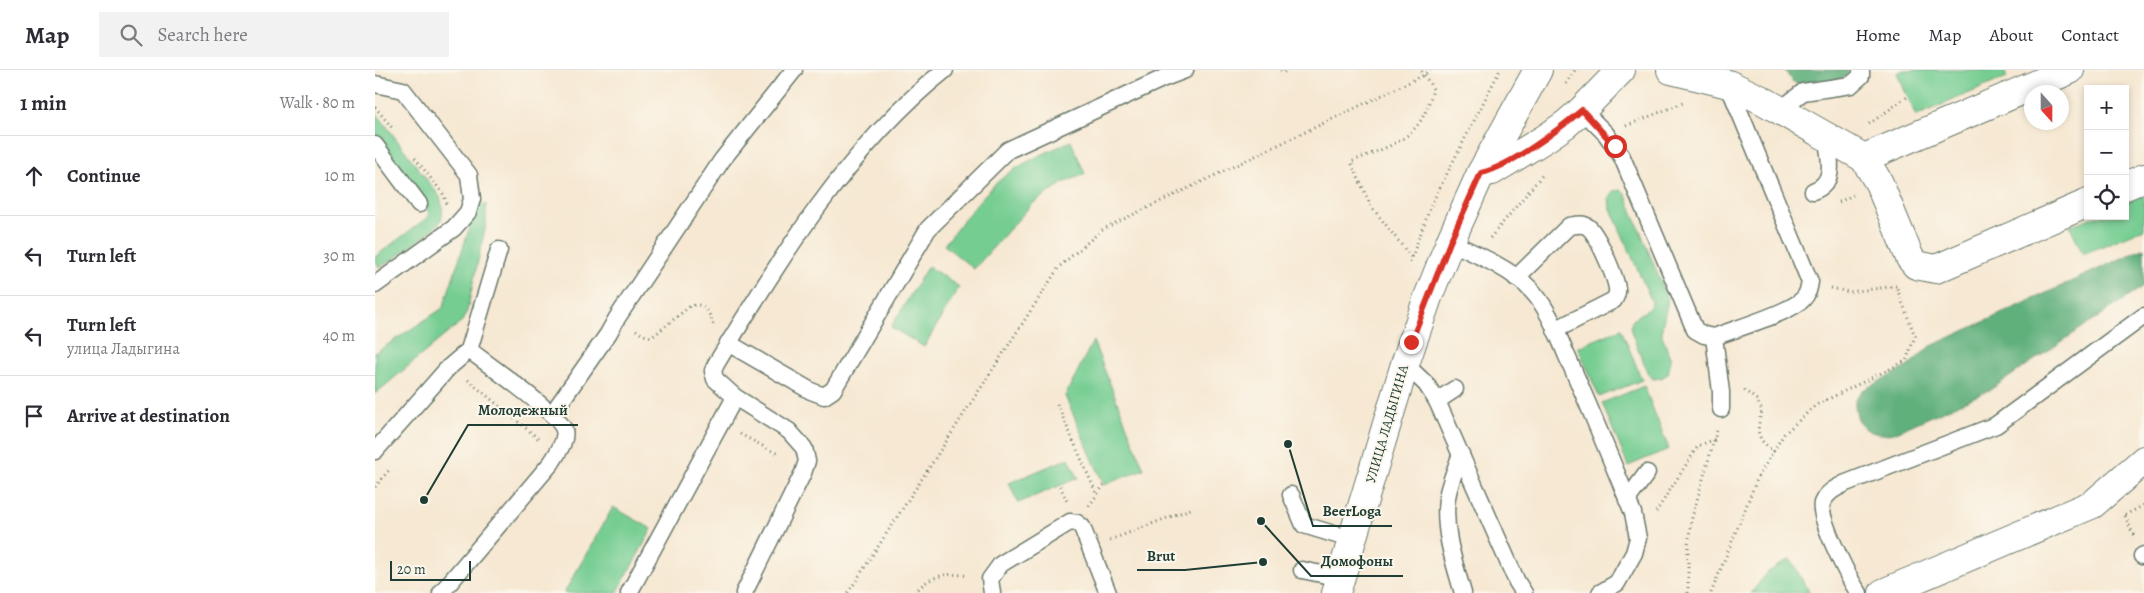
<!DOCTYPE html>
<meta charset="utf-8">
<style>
body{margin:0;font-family:Alegreya,serif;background:#f2f2f3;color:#2b2b33}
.controls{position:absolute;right:15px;top:15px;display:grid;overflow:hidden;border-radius:0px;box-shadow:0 2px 8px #0003}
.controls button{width:45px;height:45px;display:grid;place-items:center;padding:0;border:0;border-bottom:1px solid #e1e1e2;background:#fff;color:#2b2b33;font:25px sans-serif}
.compass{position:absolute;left:1649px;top:15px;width:45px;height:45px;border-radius:50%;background:#fff;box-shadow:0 2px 8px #0003;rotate:159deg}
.scale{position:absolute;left:15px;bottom:12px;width:81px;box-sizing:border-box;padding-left:5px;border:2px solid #1f3d34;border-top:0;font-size:14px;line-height:18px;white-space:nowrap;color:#1f3d34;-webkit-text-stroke:4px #fbf7ec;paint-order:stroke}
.stop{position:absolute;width:15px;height:15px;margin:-11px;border:4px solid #d93025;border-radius:50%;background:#fff}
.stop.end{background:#d93025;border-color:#fff;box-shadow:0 1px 5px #0008}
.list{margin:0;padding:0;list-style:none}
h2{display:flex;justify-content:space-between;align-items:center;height:65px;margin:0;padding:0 20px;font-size:21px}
h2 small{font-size:16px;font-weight:400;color:#7c7c81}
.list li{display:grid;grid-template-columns:32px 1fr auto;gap:15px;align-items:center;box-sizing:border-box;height:80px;padding:0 20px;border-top:1px solid #e1e1e2}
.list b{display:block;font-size:19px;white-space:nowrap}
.list p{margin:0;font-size:16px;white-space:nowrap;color:#7c7c81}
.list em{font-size:16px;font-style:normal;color:#7c7c81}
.icon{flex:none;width:28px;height:28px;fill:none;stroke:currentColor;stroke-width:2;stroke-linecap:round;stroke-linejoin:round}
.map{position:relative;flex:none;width:1769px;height:523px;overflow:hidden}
header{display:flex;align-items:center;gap:30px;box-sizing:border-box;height:70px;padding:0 25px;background:#fff;border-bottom:1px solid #e1e1e2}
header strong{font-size:24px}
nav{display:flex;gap:28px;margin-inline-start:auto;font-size:18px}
.search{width:350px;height:45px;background:#f2f2f3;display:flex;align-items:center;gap:12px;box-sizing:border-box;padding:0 18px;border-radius:0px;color:#7c7c81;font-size:19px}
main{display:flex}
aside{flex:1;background:#fff}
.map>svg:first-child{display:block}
.green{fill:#76cd92;stroke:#4a8563}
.forest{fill:#60b07c;stroke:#407658}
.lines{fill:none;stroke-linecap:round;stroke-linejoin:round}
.service-casing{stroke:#6a796b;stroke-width:19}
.minor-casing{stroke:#6a796b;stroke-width:30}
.tertiary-casing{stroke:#6a796b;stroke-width:30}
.path{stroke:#6a796b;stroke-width:3;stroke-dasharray:1 4;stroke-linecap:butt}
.service{stroke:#fff;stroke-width:16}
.minor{stroke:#fff;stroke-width:28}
.tertiary{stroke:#fff;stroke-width:28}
.route{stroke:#d93025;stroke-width:6}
.labels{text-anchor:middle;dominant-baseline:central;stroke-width:4;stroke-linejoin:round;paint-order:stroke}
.street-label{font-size:14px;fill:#1f3d34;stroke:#fbf7ec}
.leader{fill:none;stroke:#1f3d34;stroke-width:2}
.callout-dot{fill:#1f3d34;stroke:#fbf7ec;stroke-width:2}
.callout-label{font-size:15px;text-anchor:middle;font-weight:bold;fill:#1f3d34;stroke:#fbf7ec;stroke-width:4;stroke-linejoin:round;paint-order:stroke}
</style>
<header>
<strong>Map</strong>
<div class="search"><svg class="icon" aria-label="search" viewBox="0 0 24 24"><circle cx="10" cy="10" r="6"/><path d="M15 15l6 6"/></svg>Search here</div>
<nav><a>Home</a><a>Map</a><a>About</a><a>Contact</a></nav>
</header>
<main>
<aside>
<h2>1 min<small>Walk · 80 m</small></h2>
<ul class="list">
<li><svg class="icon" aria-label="ahead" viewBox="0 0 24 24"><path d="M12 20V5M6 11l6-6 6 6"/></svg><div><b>Continue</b></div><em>10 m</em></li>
<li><svg class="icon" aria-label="left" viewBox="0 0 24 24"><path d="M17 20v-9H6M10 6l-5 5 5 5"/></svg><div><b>Turn left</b></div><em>30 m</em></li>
<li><svg class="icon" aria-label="left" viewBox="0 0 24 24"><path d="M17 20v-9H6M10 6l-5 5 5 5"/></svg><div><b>Turn left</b><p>улица Ладыгина</p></div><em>40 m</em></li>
<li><svg class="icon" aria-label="arrive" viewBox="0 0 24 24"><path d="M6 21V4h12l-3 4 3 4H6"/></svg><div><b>Arrive at destination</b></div></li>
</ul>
</aside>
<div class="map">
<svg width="1769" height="523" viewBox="0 0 1769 523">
<rect width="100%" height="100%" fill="#fbf7ec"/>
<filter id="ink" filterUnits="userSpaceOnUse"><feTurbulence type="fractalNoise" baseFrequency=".02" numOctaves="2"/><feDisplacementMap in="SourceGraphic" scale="10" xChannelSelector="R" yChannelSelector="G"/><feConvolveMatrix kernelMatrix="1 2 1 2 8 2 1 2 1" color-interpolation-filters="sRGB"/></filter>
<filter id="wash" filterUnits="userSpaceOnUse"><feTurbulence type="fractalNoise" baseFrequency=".0096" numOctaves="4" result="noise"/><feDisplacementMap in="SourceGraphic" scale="20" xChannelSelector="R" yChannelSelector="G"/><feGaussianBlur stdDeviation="1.12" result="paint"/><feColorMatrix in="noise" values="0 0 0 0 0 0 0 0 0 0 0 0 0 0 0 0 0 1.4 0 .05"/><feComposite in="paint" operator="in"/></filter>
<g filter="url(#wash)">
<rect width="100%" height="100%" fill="#f6e8d2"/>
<!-- green -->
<g class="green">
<path d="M1529 0H1629L1632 7 1541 46 1522 3Z"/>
<path d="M0 41 65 127C67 135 70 145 64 153 58 161 12 195 4 197L0 190 1 186 53 147 54 143 0 70Z"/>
<path d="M696 71 710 104 688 113 657 134 599 199 569 175C588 152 609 120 634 103 653 90 674 81 696 71Z"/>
<path d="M1246 120 1250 123 1293 230 1287 257V266L1296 290 1293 304 1286 308 1278 309 1273 304 1256 261C1253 243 1274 246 1277 232L1235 137 1234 128 1238 121Z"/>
<path d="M1769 125V159L1708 184 1695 156 1720 146H1750V133Z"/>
<path d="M105 134 111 135V154L92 241 87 251 0 324V283L68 238 100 141Z"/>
<path d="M553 196 584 217 549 277 516 257Z"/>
<path d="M1246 259 1267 310 1224 327 1203 277Z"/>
<path d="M718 271 769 399 729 415 690 326Z"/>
<path d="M1269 316 1294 379 1253 396 1227 333Z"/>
<path d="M694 388 703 408 643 433 634 413Z"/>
<path d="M238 437 277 459 242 523H189Z"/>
<path d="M1415 489 1435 523H1376L1393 502Z"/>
</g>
<!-- forest -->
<g class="forest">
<path d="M1410 0H1472L1474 3C1469 12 1429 18 1420 13 1415 10 1413 5 1410 0Z"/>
<path d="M1769 178V216L1615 320 1519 363C1493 368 1479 355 1480 329L1488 320 1532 297 1554 277Z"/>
</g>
</g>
<g filter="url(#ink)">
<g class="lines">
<defs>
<g id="service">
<path d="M0 14 28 20 94 105 97 129 93 142 79 158 0 215"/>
<path d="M1207 40 1231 64 1247 87 1320 260 1329 265 1339 267C1359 259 1415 243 1428 229 1433 224 1434 218 1435 212L1353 14"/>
<path d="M1405 40 1428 22 1476 15 1486 6V0"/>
<path d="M0 75 44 134"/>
<path d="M1438 121C1463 112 1454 87 1451 65"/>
<path d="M1075 172C1099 183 1140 201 1157 221 1173 238 1182 263 1191 284 1215 337 1236 390 1258 443L1263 468 1259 483 1242 513 1225 523"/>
<path d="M1141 208 1194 156C1201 155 1208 153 1213 157 1222 163 1241 208 1242 219 1243 223 1241 226 1239 230L1180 260"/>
<path d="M1339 267 1346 322V339"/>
<path d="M353 273 436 321 449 326 458 320 553 159 633 80 789 8 810 0"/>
<path d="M1030 294 1051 314 1062 331 1142 512 1149 523"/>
<path d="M1062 331 1080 319"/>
<path d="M177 344 233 264 242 248 347 90 419 0"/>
<path d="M0 381 73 298 94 280 124 180"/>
<path d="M1086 384C1081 398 1074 414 1072 428 1068 461 1079 492 1088 523"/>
<path d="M916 425 929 455 978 470"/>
<path d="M1252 430 1272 403"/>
<path d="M1767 486 1769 485"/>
<path d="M927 500 966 508"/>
<path d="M66 523 177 392C182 383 192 371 189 360 186 346 110 292 94 280"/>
<path d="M254 523 360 327"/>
<path d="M369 523 428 403 432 391 429 378 414 361 360 327 340 309 338 301 341 294C403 191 475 75 570 0"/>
<path d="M617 523 615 509 626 494 695 452 702 453 707 457 733 523"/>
<path d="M1484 523C1475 511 1442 446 1447 433 1452 422 1461 418 1471 413L1621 355 1769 246"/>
</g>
<g id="minor">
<path d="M1296 0 1353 14 1387 30 1489 88 1504 113 1535 188 1541 195 1561 199 1713 133"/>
<path d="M1489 88 1695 0"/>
<path d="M1106 103 1117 101 1171 68 1191 54 1207 40 1246 0"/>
<path d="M1750 116 1769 108"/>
<path d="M1508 523 1718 434 1769 390"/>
</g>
<path id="tertiary" d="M961 523 1030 294 1053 227 1075 172 1106 103 1163 0"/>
</defs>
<!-- service casing -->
<use href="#service" class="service-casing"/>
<!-- minor casing -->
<use href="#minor" class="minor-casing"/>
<!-- tertiary casing -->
<use href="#tertiary" class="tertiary-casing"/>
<!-- path -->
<g class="path">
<path d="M906 0 908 3 913 0"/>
<path d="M1191 14 1200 0"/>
<path d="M0 37 18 59"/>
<path d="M1494 54 1532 27"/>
<path d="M1251 56 1310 32"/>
<path d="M40 88 69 125 71 134"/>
<path d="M1464 132 1478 125"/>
<path d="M1115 168 1169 103"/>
<path d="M1036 187 996 136 976 92C1021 72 1045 72 1058 19L1046 0"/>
<path d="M1035 192 1057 133 1125 0"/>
<path d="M1456 218 1474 222 1522 216"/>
<path d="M261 260 268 265 277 267 314 237C330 230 334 243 339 256"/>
<path d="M93 310 165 370"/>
<path d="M1369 320 1382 330 1387 341C1381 362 1381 368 1399 382"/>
<path d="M682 334 722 425"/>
<path d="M365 364 403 384"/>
<path d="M685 416 692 431"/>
<path d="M0 417 15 399"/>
<path d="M714 436 729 415"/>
<path d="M1281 442 1323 376 1340 369"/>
<path d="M1750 445 1769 435"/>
<path d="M1750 446 1759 466"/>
<path d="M735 470 818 438"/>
<path d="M473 523 684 197 728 159 1049 5 1055 0"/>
<path d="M540 523C554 505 573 502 594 506"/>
<path d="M1313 523V475L1316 451 1342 360"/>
<path d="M1336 523 1383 407 1409 364 1441 335 1531 291 1540 266 1521 216"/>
</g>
<!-- service -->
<use href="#service" class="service"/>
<!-- minor -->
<use href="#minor" class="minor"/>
<!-- tertiary -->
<use href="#tertiary" class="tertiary"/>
</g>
</g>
<g class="lines" filter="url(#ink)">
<!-- route -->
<path class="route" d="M1036 272 1075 172 1106 103C1136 96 1183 60 1207 40L1240 76"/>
</g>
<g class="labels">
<!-- street labels -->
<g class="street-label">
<text transform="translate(1012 354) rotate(-74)">УЛИЦА ЛАДЫГИНА</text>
</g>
</g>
<!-- callouts -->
<path class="leader" d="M49 430L93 355H203M913 374L938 456H1017M888 492L810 500H762M886 451L936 506H1028"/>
<g class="callout-dot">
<circle cx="49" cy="430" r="5"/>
<circle cx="913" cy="374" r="5"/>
<circle cx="888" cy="492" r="5"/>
<circle cx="886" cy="451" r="5"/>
</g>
<g class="callout-label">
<text x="148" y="345">Молодежный</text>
<text x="977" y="446">BeerLoga</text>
<text x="786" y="491">Brut</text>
<text x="982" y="496">Домофоны</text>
</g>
</svg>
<div class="controls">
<button>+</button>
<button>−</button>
<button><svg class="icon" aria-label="locate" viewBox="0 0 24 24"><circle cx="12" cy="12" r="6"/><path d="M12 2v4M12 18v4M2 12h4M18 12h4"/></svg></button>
</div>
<svg class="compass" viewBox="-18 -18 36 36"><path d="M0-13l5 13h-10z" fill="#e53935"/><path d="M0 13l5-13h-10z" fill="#7c7c81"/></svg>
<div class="scale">20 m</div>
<div class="stop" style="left:1240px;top:76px"></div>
<div class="stop end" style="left:1036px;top:272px"></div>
</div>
</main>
